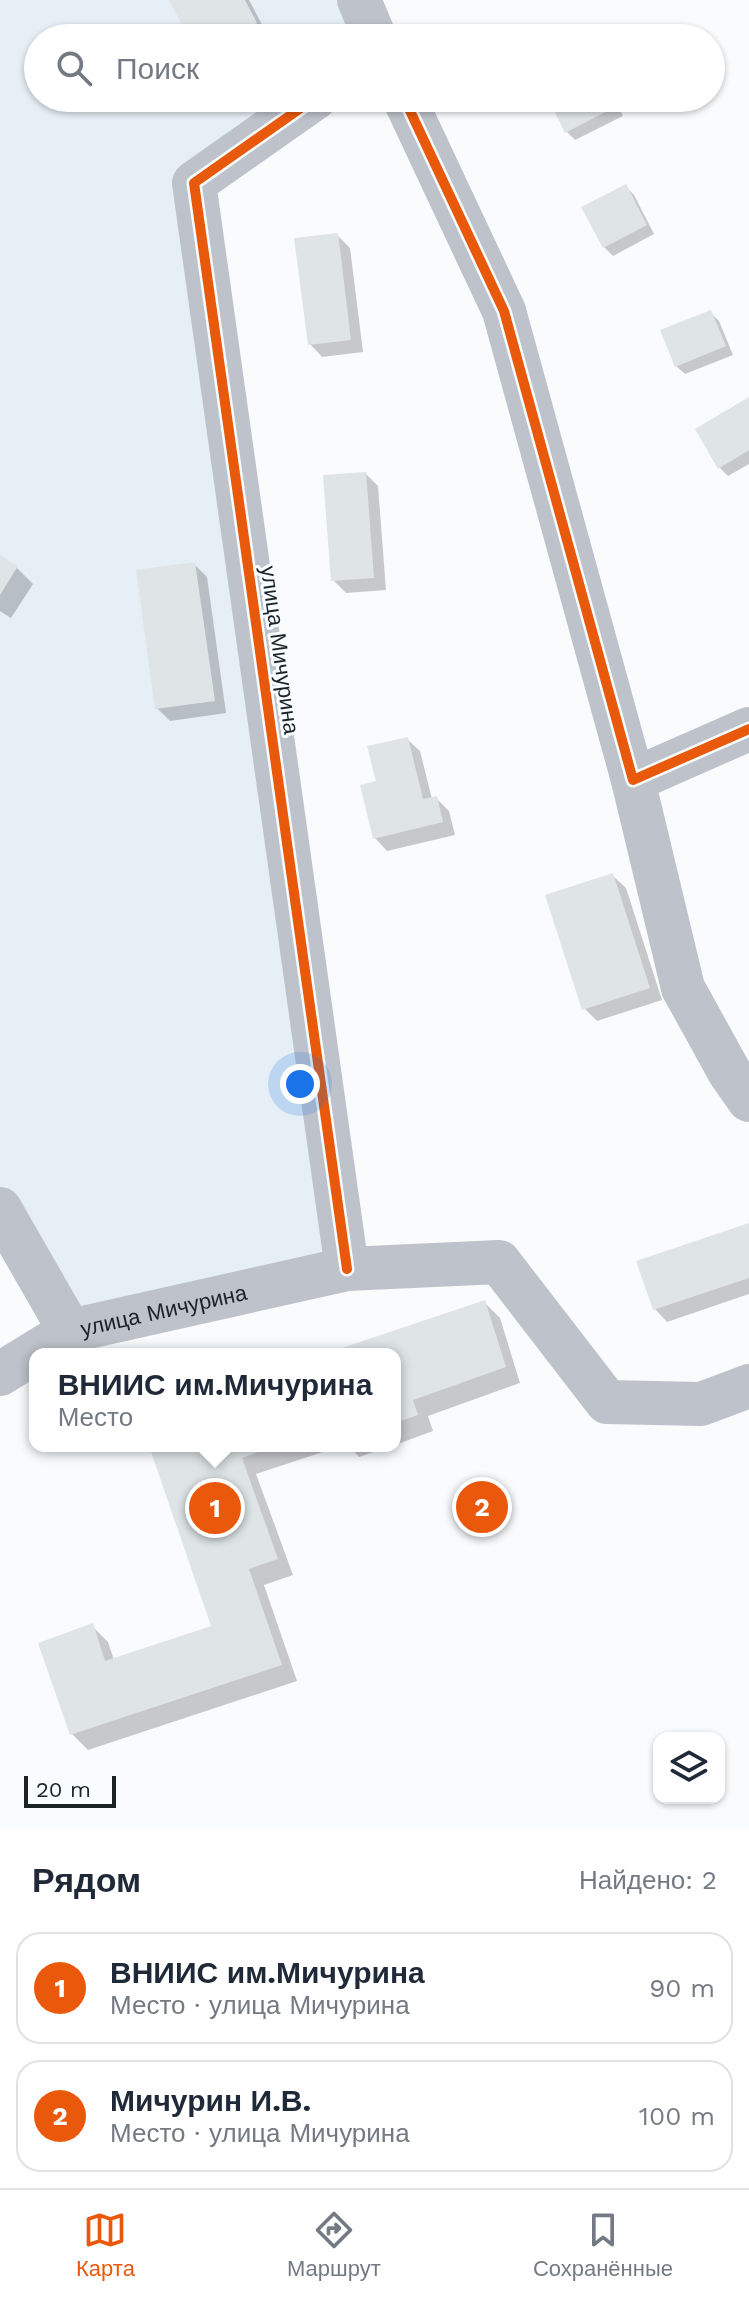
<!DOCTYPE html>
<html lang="ru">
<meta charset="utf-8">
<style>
body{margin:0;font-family:"Work Sans",sans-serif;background:#f6f6f7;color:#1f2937}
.controls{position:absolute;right:24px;bottom:24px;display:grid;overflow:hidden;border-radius:16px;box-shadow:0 2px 6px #0004}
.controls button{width:72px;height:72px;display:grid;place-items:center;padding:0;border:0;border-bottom:2px solid #e0e1e3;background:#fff;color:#1f2937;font:40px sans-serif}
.scale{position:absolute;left:24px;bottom:20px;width:92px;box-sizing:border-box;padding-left:8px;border:4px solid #1b2327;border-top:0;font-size:22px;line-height:28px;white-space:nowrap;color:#1b2327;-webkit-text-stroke:6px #f8fcfe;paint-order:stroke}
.you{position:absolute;left:300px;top:1084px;width:28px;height:28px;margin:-20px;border:6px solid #fff;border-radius:50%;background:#1a73e8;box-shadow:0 0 0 12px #1a73e833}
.badge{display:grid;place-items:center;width:52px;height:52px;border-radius:50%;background:#ea580c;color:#fff;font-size:26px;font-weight:700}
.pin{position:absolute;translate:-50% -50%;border:4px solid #fff;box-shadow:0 2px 8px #0006}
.popup{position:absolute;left:29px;top:1348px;width:372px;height:104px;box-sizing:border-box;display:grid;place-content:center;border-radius:16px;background:#fff;filter:drop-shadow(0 2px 6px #0005);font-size:26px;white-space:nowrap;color:#747a83}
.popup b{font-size:30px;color:#1f2937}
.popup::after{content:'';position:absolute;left:50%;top:100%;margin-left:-16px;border:16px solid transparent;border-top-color:#fff}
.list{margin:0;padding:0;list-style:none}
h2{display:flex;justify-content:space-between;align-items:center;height:104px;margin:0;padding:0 32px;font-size:34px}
h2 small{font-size:26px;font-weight:400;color:#747a83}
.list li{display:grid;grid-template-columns:52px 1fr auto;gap:24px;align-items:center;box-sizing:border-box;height:112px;margin:0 16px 16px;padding:0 16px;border:2px solid #e0e1e3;border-radius:24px}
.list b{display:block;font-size:30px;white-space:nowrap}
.list p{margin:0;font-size:26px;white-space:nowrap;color:#747a83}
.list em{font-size:26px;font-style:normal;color:#747a83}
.icon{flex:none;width:44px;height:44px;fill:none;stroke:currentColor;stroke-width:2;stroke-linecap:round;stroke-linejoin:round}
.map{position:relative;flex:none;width:749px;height:1828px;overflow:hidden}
.search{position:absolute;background:#fff;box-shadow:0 2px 6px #0004;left:24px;right:24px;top:24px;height:88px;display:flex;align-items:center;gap:20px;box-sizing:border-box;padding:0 28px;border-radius:44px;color:#747a83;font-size:30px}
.sheet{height:360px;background:#fff}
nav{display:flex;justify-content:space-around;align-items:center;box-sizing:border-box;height:112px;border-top:2px solid #e0e1e3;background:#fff;font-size:22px;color:#747a83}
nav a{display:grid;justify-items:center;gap:4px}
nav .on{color:#ea580c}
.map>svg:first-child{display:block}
.built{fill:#e5eff5}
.shadow{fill:#0003}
.building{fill:#dfe5e6}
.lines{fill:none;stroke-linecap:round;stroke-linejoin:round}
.minor{stroke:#bec3cb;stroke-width:44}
.cycleway-casing{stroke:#f8fcfe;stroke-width:15}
.cycleway{stroke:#e8590c;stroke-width:10}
.labels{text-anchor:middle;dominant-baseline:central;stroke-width:6;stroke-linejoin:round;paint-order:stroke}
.street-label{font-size:22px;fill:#1b2327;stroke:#f8fcfe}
</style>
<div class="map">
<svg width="749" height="1828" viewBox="0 0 749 1828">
<rect width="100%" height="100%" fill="#f9fbfd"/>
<!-- built -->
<path class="built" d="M0 0H359L370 38H38V98H315L194 184 347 1269 70 1331 0 1209Z"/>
<!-- shadow -->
<g class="shadow">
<path d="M172 0H249L268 36 264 38H191Z"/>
<path d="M550 98H614L623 116 575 140 566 131Z"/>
<path d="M625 186 634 195 654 234 613 256 604 247Z"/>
<path d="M337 235 350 248 363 352 322 357 310 344Z"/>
<path d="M710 312 719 321 733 355 685 374 676 366Z"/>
<path d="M749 399V464L728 476 719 467Z"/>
<path d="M366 474 378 486 386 590 346 593 333 580Z"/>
<path d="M0 557 17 568 33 584 11 618 0 611Z"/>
<path d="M194 564 207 577 226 713 170 721 157 708Z"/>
<path d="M407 739 420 751 432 799 436 798 449 811 455 835 387 851 375 838 379 783Z"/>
<path d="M613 876 626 888 662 1000 597 1021 584 1008Z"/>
<path d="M749 1225V1294L667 1322 655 1309Z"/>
<path d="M484 1302 500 1318 520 1383 428 1416 433 1431 395 1445V1354H328Z"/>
<path d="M151 1446H341L256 1474 293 1575 264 1585 297 1681 88 1750 72 1734 92 1626 108 1642 114 1660 214 1627Z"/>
<path d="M349 1446H391L359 1457Z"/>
</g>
<!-- building -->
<g class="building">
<path d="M169 0H245L257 23 228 38H189Z"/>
<path d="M548 98H611L615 107 565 133Z"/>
<path d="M626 184 647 225 603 248 581 207Z"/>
<path d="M338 233 351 340 308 345 294 238Z"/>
<path d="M711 310 726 346 675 367 660 330Z"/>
<path d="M749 397V450L718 469 695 429Z"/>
<path d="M366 472 374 578 331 581 323 475Z"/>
<path d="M0 555 18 566 0 595Z"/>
<path d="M195 562 215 701 155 709 136 570Z"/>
<path d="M408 737 423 799 437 796 443 822 373 839 360 785 376 781 367 746Z"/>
<path d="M613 873 650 988 582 1010 545 895Z"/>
<path d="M749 1223V1278L653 1310 636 1261Z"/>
<path d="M485 1300 506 1367 413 1400 418 1415 395 1423V1354H324Z"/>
<path d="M149 1446H276L242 1458 278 1559 249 1569 282 1665 70 1735 38 1643 93 1623 105 1661 211 1626Z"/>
</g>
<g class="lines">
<!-- minor -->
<g class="minor">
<path d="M359 0 375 38"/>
<path d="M315 98 194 183 347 1269"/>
<path d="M404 98 504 311 633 780 749 729"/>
<path d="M633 780 683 988 730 1073 749 1100"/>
<path d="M0 1209 70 1331"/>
<path id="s1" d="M0 1374 70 1331 347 1269 499 1262 607 1402 701 1404 749 1386"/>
</g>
<defs>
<g id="cycleway">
<path d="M315 98 194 183 347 1269"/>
<path d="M404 98 504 311 633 780 749 729"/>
</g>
</defs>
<!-- cycleway casing -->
<use href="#cycleway" class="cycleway-casing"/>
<!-- cycleway -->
<use href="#cycleway" class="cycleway"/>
</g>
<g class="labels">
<!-- street labels -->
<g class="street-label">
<text transform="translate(280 650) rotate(82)">улица Мичурина</text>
<text stroke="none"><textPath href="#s1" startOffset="178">улица Мичурина</textPath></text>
</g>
</g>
</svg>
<div class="controls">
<button><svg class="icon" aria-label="layers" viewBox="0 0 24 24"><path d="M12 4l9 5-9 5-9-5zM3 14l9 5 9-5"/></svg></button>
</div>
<div class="scale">20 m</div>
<div class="you"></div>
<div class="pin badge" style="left:215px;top:1508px">1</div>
<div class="popup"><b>ВНИИС им.Мичурина</b>Место</div>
<div class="pin badge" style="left:482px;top:1507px">2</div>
<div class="search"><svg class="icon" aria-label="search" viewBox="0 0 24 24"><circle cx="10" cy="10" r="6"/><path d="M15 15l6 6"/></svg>Поиск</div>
</div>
<section class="sheet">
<h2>Рядом<small>Найдено: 2</small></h2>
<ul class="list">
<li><span class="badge">1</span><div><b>ВНИИС им.Мичурина</b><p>Место · улица Мичурина</p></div><em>90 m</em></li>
<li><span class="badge">2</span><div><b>Мичурин И.В.</b><p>Место · улица Мичурина</p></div><em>100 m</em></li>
</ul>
</section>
<nav>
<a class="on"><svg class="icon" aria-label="map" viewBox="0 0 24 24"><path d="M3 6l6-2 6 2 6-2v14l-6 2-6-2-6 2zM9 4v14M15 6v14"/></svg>Карта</a>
<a><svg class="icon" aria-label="directions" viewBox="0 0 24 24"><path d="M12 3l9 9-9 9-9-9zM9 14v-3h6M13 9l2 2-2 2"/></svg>Маршрут</a>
<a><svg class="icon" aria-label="saved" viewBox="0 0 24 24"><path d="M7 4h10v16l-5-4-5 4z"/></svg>Сохранённые</a>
</nav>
